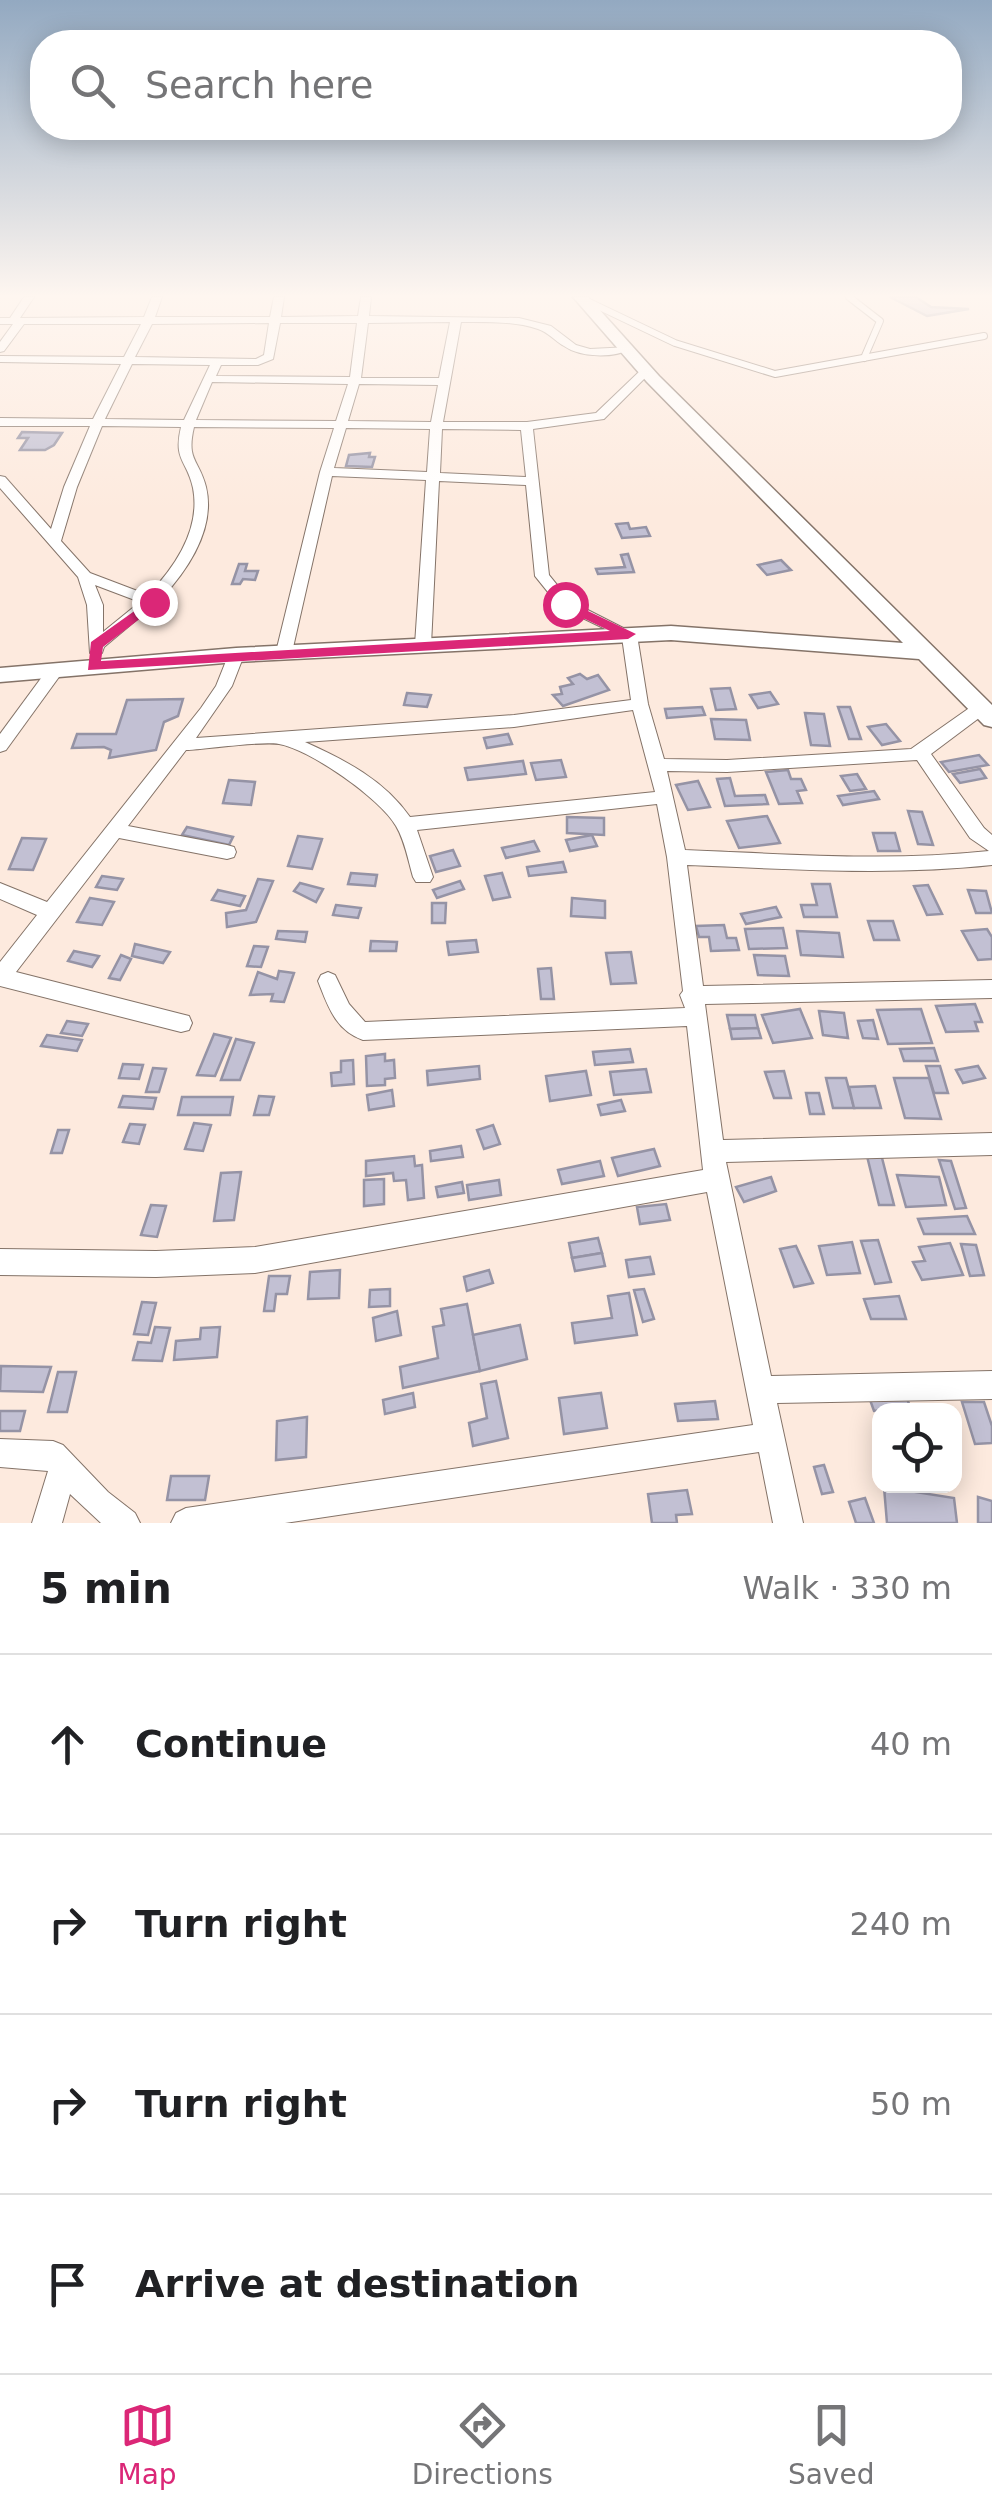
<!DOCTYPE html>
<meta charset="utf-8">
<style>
body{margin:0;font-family:"DejaVu Sans",sans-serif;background:#f6f6f6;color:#202124}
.controls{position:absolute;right:30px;bottom:30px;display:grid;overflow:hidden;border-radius:20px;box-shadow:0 5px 25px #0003}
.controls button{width:90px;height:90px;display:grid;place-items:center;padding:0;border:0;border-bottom:2px solid #e0e0e0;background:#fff;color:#202124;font:50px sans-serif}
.stop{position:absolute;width:30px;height:30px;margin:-22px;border:8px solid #db2777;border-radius:50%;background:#fff}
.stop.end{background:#db2777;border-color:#fff;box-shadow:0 2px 10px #0008}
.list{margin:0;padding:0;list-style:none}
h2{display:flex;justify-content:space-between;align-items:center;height:130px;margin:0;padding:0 40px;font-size:42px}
h2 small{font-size:32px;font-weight:400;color:#757577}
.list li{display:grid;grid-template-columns:65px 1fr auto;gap:30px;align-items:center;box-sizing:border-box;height:180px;padding:0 40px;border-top:2px solid #e0e0e0}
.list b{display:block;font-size:38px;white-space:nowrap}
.list em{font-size:32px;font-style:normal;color:#757577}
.icon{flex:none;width:55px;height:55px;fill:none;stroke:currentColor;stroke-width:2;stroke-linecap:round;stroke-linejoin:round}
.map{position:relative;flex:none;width:992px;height:1523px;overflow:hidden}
.search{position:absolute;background:#fff;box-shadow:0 5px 25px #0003;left:30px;right:30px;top:30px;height:110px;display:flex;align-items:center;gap:25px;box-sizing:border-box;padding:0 35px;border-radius:40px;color:#757577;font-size:38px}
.sheet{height:850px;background:#fff}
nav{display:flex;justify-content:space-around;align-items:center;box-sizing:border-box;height:140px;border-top:2px solid #e0e0e0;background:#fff;font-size:28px;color:#757577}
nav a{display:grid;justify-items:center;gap:5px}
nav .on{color:#db2777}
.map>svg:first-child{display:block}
.building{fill:#c2c0d3;stroke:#9593a5;stroke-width:2.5}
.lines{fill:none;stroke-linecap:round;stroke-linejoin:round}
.lane-casing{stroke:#847368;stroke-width:8}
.street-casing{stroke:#847368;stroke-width:2}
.secondary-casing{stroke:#847368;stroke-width:3}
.lane{stroke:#fff;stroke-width:6}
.street{fill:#fff;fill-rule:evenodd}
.secondary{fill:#fff;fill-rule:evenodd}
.route{fill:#db2777}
</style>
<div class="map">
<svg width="992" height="1523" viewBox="0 0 992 1523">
<rect width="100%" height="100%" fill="#fdeade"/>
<!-- building -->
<g class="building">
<path d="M890 297H916L931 307 969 309 927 316Z"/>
<path d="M22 432 62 433 54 445 45 450H20L28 438H18Z"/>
<path d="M370 453 369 457H375L372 467 346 466 349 455Z"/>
<path d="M628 523 630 529 646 527 650 536 622 538 616 524Z"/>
<path d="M628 554 634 572 598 574 596 569 625 567 621 555Z"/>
<path d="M781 560 791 570 767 575 758 565Z"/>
<path d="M239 564H247L245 571H258L255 580 243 579 240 584H232Z"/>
<path d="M580 674 587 679 598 675 609 690 563 706 553 695 562 694 560 687 573 684 568 678Z"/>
<path d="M730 688 736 709 716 710 711 689Z"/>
<path d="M770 692 778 704 758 708 750 695Z"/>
<path d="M407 693 431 695 427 707 404 705Z"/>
<path d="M183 699 178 716 164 722 156 750 109 758 111 750 104 747 72 748 77 734H116L127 700Z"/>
<path d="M702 707 705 715 667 718 665 709Z"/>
<path d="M838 707H850L861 739H849Z"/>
<path d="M805 713 824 714 830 746 811 745Z"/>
<path d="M711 719 746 720 750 740 715 739Z"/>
<path d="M886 724 900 741 882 745 868 727Z"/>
<path d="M508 734 512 744 487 748 484 738Z"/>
<path d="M979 755 988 765 949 772 941 762Z"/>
<path d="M561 760 566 777 536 780 531 763Z"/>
<path d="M523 761 526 774 468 780 465 768Z"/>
<path d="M980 769 986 778 960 783 953 774Z"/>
<path d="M788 770 791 779H801L806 790 797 791 802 803 779 804 766 772Z"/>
<path d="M857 774 866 789 850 791 841 776Z"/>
<path d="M730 778 735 796 765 795 768 804 725 806 717 779Z"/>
<path d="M229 780 255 782 251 805 223 803Z"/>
<path d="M698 781 710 807 688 810 676 785Z"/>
<path d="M874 791 879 799 843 805 838 796Z"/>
<path d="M908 811 922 812 933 845 918 844Z"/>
<path d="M767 816 780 843 739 848 727 821Z"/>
<path d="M567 817 604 818V835L567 833Z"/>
<path d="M187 827 233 837 229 845 182 835Z"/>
<path d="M873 833H895L900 851H878Z"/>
<path d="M592 835 597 846 570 851 566 840Z"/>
<path d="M298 836 322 839 312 869 288 866Z"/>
<path d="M22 838 46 839 33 870 9 869Z"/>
<path d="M534 841 539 851 506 858 502 848Z"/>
<path d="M453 850 460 866 436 872 430 856Z"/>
<path d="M563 862 566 872 529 876 527 867Z"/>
<path d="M351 873 377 875 375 886 348 884Z"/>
<path d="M502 873 510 897 493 900 485 876Z"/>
<path d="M102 876 123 879 117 890 96 887Z"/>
<path d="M258 879 273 881 256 922 227 927 226 913 246 910Z"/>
<path d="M460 881 464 889 437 898 433 890Z"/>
<path d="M300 883 323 889 316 902 294 891Z"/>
<path d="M812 884H830L837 917H804L801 905H817Z"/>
<path d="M928 885 942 914 927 915 914 886Z"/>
<path d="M218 890 245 896 240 906 212 900Z"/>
<path d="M968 890 986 891 992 913H976Z"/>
<path d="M90 898 114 902 102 925 77 922Z"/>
<path d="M572 898 605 901V918L571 916Z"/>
<path d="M432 903H446L445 923H432Z"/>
<path d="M336 905 361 908 358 918 333 915Z"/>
<path d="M776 907 781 917 746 924 741 914Z"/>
<path d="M868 921H893L899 940H874Z"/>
<path d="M724 925 727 938H736L739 950 711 951 709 937H699L696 926Z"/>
<path d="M783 928 787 948 749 949 745 929Z"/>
<path d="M987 929 992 937V959L978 960 962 931Z"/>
<path d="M278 931 307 932 305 942 276 939Z"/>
<path d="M797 931 839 933 843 957 801 955Z"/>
<path d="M476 940 478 952 449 955 447 942Z"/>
<path d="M371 941 397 942 396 951H370Z"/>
<path d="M135 944 170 952 163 963 132 956Z"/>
<path d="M254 946 268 947 261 967 247 966Z"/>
<path d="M74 951 99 956 92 967 68 961Z"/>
<path d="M631 952 636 983 611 984 606 953Z"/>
<path d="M121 955 131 959 120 980 109 978Z"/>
<path d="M754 955 785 956 789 976 758 975Z"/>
<path d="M551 968 554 999H541L538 969Z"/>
<path d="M279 971 294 973 284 1002 271 1001 273 994 250 995 258 972 277 979Z"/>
<path d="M975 1004 982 1022H975L978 1031 946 1032 936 1006Z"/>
<path d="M800 1009 812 1038 773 1043 762 1015Z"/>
<path d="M921 1009 932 1043 888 1044 877 1010Z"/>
<path d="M819 1011 844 1013 848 1038 823 1035Z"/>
<path d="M727 1015H755L758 1028 730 1029Z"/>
<path d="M873 1020 878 1039 863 1038 858 1021Z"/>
<path d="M67 1021 88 1024 82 1036 61 1033Z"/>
<path d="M758 1028 761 1038 732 1039 730 1029Z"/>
<path d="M214 1034 231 1038 215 1076 197 1075Z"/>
<path d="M47 1035 82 1040 77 1051 41 1046Z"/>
<path d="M236 1039 254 1043 240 1080H221Z"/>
<path d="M934 1048 938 1061H904L900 1049Z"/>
<path d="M630 1049 633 1062 595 1065 593 1052Z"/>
<path d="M385 1054V1061L394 1060 395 1078 385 1079V1085L367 1086 366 1056Z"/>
<path d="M353 1060 354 1084 332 1086 331 1073 341 1072V1061Z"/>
<path d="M123 1064 143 1065 139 1079 119 1078Z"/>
<path d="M479 1066 480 1079 428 1085 427 1071Z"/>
<path d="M926 1066H940L948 1093H934Z"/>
<path d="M978 1066 985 1078 963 1083 956 1070Z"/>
<path d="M153 1068 166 1069 159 1092H146Z"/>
<path d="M646 1069 651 1092 614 1095 610 1072Z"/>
<path d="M586 1071 591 1095 550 1101 546 1076Z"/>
<path d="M784 1071 791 1098H774L765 1072Z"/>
<path d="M826 1078H846L854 1108H833Z"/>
<path d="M894 1078H929L941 1119 905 1118Z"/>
<path d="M875 1086 881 1108H854L849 1087Z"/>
<path d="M392 1090 394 1106 369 1110 367 1095Z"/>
<path d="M806 1093H819L824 1114H810Z"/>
<path d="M123 1096 156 1098 153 1109 119 1107Z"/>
<path d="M259 1096 274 1097 269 1115H254Z"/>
<path d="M182 1097H233L230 1115H178Z"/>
<path d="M621 1100 625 1111 601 1115 598 1105Z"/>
<path d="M194 1123 211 1125 203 1151 185 1149Z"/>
<path d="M130 1124 145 1125 139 1144 123 1142Z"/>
<path d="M493 1125 500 1144 484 1149 477 1130Z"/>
<path d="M58 1130H69L62 1153H51Z"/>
<path d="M461 1146 463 1157 431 1161 430 1151Z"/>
<path d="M654 1149 660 1166 618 1176 612 1158Z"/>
<path d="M881 1154 894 1205H879L867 1156Z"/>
<path d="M414 1156 415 1166 422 1165 424 1198 408 1200 406 1180 394 1181 393 1173 366 1176V1161Z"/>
<path d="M939 1160 951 1161 966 1208 955 1209Z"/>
<path d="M600 1161 604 1176 562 1184 558 1170Z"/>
<path d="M241 1172 234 1220 214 1221 221 1173Z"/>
<path d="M897 1175 939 1177 946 1205 906 1207Z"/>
<path d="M771 1177 776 1191 744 1202 736 1187Z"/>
<path d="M384 1179V1204L364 1206V1180Z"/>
<path d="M499 1180 501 1195 469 1200 467 1185Z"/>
<path d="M462 1182 464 1193 438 1197 436 1187Z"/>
<path d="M666 1204 670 1220 640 1224 637 1207Z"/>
<path d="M151 1205 166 1206 157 1237 141 1235Z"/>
<path d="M967 1216 975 1234H924L918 1219Z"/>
<path d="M598 1238 602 1253 572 1258 569 1243Z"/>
<path d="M878 1240 891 1282 875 1284 861 1241Z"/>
<path d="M852 1242 860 1273 827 1275 819 1246Z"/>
<path d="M950 1243 963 1275 922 1280 913 1262 925 1261 919 1247Z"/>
<path d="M961 1244 976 1245 984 1275 970 1276Z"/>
<path d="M796 1246 813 1283 794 1287 780 1249Z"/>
<path d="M602 1253 605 1266 575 1271 572 1258Z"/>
<path d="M650 1257 654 1274 629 1277 626 1260Z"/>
<path d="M340 1270 339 1298 308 1299 310 1272Z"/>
<path d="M489 1270 493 1283 467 1291 464 1277Z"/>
<path d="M269 1276H290L287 1294H276L274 1311H264Z"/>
<path d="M390 1289V1306L369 1307 370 1290Z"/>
<path d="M644 1289 654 1319 643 1322 634 1290Z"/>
<path d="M629 1293 637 1335 575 1343 572 1323 612 1318 608 1296Z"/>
<path d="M899 1296 906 1319H871L864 1299Z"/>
<path d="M142 1302 156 1303 148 1335 134 1334Z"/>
<path d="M467 1304 480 1371 403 1388 400 1367 438 1358 433 1327 444 1325 441 1309Z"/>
<path d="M397 1311 401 1335 376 1341 373 1318Z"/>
<path d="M520 1325 527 1359 480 1371 473 1335Z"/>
<path d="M155 1327 170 1328 162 1361 133 1360 138 1342 151 1343Z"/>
<path d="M220 1327 217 1357 174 1360 176 1341 200 1339 201 1328Z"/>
<path d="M1 1366 51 1367 43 1392 0 1391Z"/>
<path d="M58 1372H76L67 1412H48Z"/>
<path d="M496 1381 508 1438 473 1446 469 1423 487 1418 481 1384Z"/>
<path d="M905 1392 910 1407 874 1411 869 1397Z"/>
<path d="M413 1393 415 1407 385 1414 383 1400Z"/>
<path d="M601 1393 607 1428 564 1434 559 1398Z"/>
<path d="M715 1401 718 1419 678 1421 675 1404Z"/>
<path d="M962 1402H984L992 1426V1443L975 1444Z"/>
<path d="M0 1411H25L20 1431H0Z"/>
<path d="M307 1417 306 1457 276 1460 277 1421Z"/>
<path d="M824 1465 833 1492 822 1494 814 1467Z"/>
<path d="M171 1476H209L205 1500H167Z"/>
<path d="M884 1487 954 1498 957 1523H887Z"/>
<path d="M687 1490 692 1514 676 1515 677 1523H652L648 1494Z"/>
<path d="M978 1497 992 1501V1523H978Z"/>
<path d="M865 1498 874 1523H856L849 1502Z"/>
</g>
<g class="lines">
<defs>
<g id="lane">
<path d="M849 297 880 321 864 358"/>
<path d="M587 301 675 343 775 374 984 336"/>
</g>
<g id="street">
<path d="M24 297H34L20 318 144 317 152 297H162L155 317H270L274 297H284L281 317 358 316 361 297H371L369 316 519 318 551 326 576 345 590 349 630 347 631 349C614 358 581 358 564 346 555 341 548 332 538 329 514 321 486 322 461 322L443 422H527L596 413 642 369 652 371 604 419 533 429 549 575 570 601 637 635 648 704 664 759 727 760 911 749 975 704H987L989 708 987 712 931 754 984 828 992 835V865C891 876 789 869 687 865L703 986 992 980V998L705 1004 723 1140 992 1133V1155L726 1162 771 1376 992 1371V1399L777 1403 803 1523H773L759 1452 285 1523H171L176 1513 186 1508 753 1425 707 1192 255 1273 156 1277 0 1275V1249L156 1251 255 1247 703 1170 687 1026 363 1040C335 1030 328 1006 318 981L321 975 328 972 335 975 349 1004 365 1022 685 1008 680 995 683 991 667 857 657 804 417 830 433 877 430 882H416L413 877C408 860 405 841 396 826 380 798 309 749 279 744 259 741 209 749 186 750L128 826 227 845 234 847 236 852 234 857 227 859 119 838 16 972 181 1014 189 1016 192 1023 189 1030 181 1032 0 986V962L37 915 0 899V883L47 902 201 708 216 686 230 651 236 650 244 655 232 686 196 738 514 715 631 700 622 637 560 607 535 576 526 485 439 481 431 645 423 650 415 645 426 480 332 476 292 652 284 657 278 655 276 652 320 472 334 428 194 427C186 461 199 459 206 487 216 529 187 571 160 600L159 605 153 606 104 647 102 653H90L87 605 78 577 0 488V476L5 477 51 529 64 487 90 426H0V418L93 419 121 364 0 362V356L124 357 141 324H24L4 351 0 352V342L13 324H0V318H10ZM450 322 439 378H361L368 323ZM269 323 264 355 256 359 135 357 152 324ZM280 323H357L350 377 216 376 221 365H258L273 359ZM132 364 210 365 184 420 105 419ZM212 382 348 384 336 421 196 420ZM359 384 438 385 431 422 348 421ZM102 426 181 427C173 461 187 460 193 488 201 529 175 567 148 595L90 573 61 541 77 487ZM346 428 430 429 427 472 334 468ZM442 429 521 430 526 477 440 473ZM95 585 140 602 103 632V605ZM633 710 655 792 410 817C384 780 345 760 305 742L514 727ZM917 760 970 838 989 851C888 862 786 854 685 850L667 771 727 772Z"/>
<path d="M56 665 64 670 6 750 0 752V734L50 666Z"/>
<path d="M0 1439 53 1441 63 1445 108 1492 135 1513 140 1523H101L70 1494 62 1523H32L48 1471 0 1467Z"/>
</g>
<path id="secondary" d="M573 297H588L659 376 992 705V727L984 725 919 659 671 640 236 662 0 682V668L236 648 671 626 903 643 647 382Z"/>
</defs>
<!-- lane casing -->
<use href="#lane" class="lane-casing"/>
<!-- street casing -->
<use href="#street" class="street-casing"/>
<!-- secondary casing -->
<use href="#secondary" class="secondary-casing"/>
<!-- lane -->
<use href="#lane" class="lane"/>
<!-- street -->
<use href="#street" class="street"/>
<!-- secondary -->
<use href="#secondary" class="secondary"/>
</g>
<!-- sky -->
<linearGradient id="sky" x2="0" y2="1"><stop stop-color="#93a9c1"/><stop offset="0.58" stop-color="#fef6f0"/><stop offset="1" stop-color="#fef6f0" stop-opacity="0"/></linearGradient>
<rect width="992" height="510" fill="url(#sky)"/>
<!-- route -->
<path class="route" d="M154 597 159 599V604L103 647 101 661 610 631 560 607 558 604 565 600 636 634 628 639 88 670 91 642Z"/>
</svg>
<div class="controls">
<button><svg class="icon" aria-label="locate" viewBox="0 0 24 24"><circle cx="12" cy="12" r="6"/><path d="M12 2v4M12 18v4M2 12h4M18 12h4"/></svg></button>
</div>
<div class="stop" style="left:565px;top:604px"></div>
<div class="stop end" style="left:154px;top:602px"></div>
<div class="search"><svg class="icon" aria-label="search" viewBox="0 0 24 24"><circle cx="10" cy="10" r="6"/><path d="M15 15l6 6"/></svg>Search here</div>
</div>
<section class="sheet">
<h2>5 min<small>Walk · 330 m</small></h2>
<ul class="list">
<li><svg class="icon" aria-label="ahead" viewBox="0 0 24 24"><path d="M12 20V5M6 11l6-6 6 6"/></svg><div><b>Continue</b></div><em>40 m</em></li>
<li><svg class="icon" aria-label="right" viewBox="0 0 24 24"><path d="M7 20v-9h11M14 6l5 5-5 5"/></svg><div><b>Turn right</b></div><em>240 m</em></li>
<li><svg class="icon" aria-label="right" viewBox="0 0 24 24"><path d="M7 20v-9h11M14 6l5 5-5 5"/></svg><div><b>Turn right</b></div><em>50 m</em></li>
<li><svg class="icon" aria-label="arrive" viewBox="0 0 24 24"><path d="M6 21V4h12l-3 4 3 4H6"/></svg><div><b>Arrive at destination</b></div></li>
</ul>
</section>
<nav>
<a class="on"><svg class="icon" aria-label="map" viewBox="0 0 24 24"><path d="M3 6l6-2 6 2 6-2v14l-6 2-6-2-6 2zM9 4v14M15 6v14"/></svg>Map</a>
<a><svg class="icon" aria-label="directions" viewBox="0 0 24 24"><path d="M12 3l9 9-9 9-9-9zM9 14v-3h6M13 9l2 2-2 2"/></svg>Directions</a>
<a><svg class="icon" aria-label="saved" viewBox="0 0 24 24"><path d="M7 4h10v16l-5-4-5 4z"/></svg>Saved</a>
</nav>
